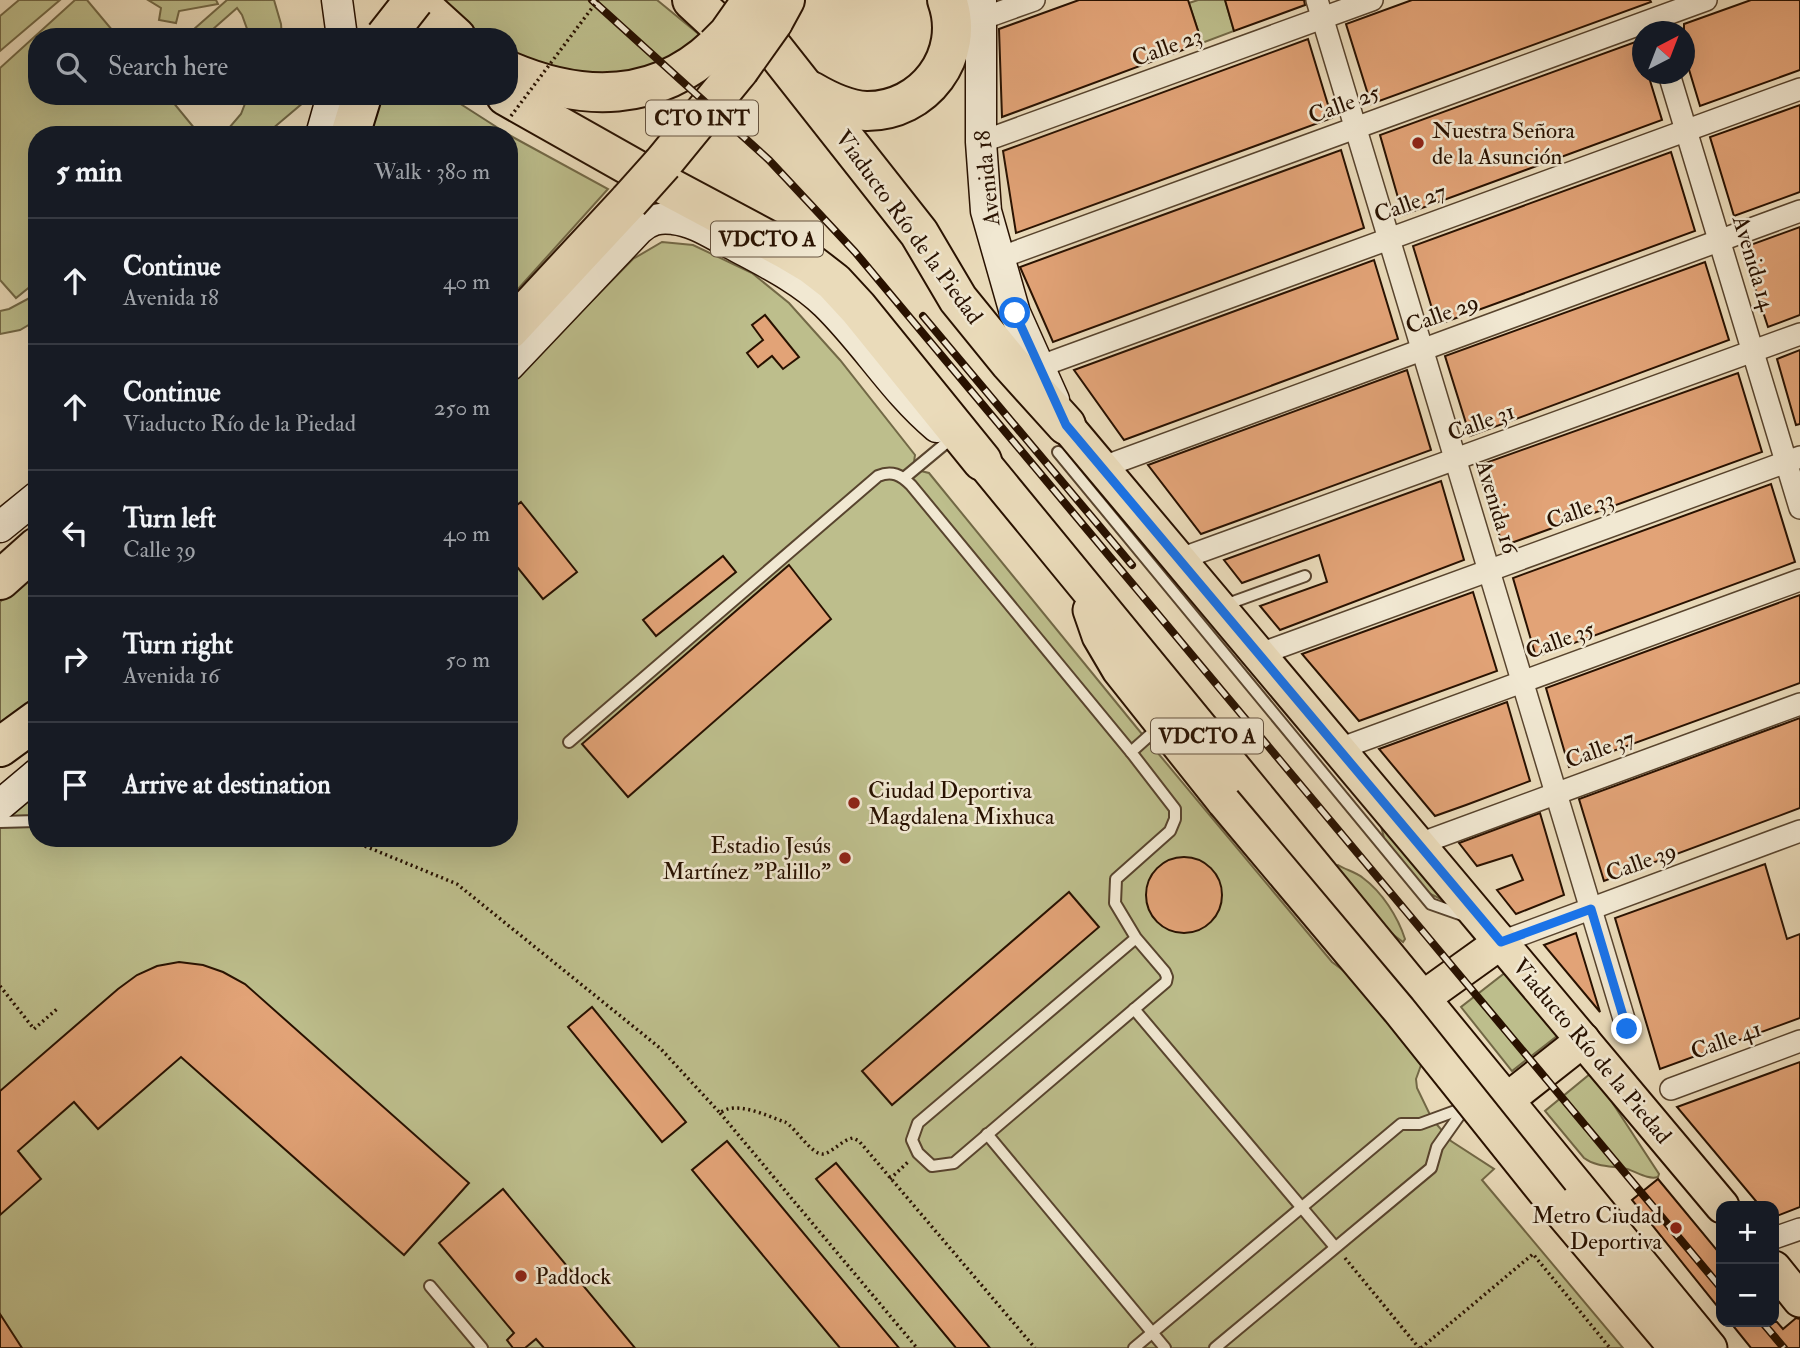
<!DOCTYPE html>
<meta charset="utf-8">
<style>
body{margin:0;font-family:"IM FELL Double Pica",serif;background:#242831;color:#f1f3f6}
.controls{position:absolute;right:21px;bottom:21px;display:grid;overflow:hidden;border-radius:14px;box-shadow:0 7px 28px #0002}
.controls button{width:63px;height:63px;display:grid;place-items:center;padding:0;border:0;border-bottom:2px solid #363941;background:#171b24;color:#f1f3f6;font:35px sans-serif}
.compass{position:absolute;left:1632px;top:21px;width:63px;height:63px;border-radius:50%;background:#171b24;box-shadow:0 7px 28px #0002;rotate:42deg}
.stop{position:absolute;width:21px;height:21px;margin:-16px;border:5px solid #1a73e8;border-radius:50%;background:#fff}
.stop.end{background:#1a73e8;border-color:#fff;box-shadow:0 2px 7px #0008}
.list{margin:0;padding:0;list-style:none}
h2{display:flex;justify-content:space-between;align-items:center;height:91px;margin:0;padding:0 28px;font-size:30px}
h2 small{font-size:23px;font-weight:400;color:#9ea1a6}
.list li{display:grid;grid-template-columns:46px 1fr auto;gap:21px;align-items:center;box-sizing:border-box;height:126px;padding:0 28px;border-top:2px solid #363941}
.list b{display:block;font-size:26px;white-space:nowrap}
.list p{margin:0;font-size:23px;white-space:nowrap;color:#9ea1a6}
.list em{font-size:23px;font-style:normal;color:#9ea1a6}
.icon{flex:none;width:38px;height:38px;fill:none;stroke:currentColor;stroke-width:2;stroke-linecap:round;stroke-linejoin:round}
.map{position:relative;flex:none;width:1800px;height:1348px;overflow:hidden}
.search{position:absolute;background:#171b24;box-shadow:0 7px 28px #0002;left:28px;top:28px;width:490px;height:77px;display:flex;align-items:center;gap:18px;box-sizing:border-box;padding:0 24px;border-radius:28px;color:#9ea1a6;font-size:26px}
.panel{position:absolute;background:#171b24;box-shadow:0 7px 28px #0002;left:28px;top:126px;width:490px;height:721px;border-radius:28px}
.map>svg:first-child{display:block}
.green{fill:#bdbe8c;stroke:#726846;stroke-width:2}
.building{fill:#e2a377;stroke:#281100;stroke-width:2}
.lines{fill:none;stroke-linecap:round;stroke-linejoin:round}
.service-casing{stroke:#58442e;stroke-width:14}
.minor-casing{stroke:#58442e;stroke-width:24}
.secondary-casing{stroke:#281100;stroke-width:33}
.primary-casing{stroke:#281100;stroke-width:37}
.motorway-casing{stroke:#281100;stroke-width:42}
.path{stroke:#281100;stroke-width:3.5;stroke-dasharray:2 3.5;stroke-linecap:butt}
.service{stroke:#f1e8d2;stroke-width:10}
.minor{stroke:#f1e8d2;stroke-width:21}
.secondary{stroke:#f1e8d2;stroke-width:30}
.primary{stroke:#eadbba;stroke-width:33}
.motorway{stroke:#eadbba;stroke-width:38}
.rail-casing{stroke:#281100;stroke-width:8}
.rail{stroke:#f1e8d2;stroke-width:5;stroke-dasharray:16;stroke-linecap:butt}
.primary-bridge-casing{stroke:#281100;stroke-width:37;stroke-linecap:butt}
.motorway-bridge-casing{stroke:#281100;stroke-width:42;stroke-linecap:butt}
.path-bridge{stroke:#281100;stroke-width:3.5;stroke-dasharray:2 3.5;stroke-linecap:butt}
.primary-bridge{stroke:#eadbba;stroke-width:33}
.motorway-bridge{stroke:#eadbba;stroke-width:38}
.route{stroke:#1a73e8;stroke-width:9}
.poi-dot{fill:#8f2418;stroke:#f1e8d2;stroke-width:2.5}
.labels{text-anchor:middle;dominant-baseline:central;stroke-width:5;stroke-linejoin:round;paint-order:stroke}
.shield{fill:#f1e8d2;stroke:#64523f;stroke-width:2}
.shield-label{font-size:21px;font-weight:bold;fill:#281100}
.street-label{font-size:23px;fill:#281100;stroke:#f1e8d2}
.poi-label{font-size:23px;fill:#281100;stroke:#f1e8d2;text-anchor:start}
</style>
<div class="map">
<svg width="1800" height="1348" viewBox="0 0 1800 1348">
<rect width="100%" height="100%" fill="#eadbba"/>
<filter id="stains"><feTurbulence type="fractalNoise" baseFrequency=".00286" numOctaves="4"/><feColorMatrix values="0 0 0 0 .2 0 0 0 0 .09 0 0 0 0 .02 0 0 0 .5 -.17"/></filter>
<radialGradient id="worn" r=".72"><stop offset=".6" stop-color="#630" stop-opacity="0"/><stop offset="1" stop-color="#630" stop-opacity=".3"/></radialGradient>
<!-- green -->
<g class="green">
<path d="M19 0H60L0 51V16Z"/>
<path d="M75 0H87L118 37H37V96H168L200 135H37V281L16 298 0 280V68Z"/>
<path d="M148 0H216L218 4 179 11 176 23 159 20 161 8Z"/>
<path d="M227 0H274L281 24 282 37H250L242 15 237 8 204 37H185Z"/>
<path d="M443 0H657L701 36 675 58 604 80 509 58V37H483Z"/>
<path d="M1198 0H1225L1234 31 1202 43 1189 3Z"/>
<path d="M248 96H300L304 102 265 135H223L241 114Z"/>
<path d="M379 96H448L509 135H362Z"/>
<path d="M509 135 608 189 509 299Z"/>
<path d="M662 242 693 245 752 273 789 303 840 360 915 455 914 462 921 471 929 473 1137 728 1332 962 1352 977 1424 1057 1416 1079 1417 1088 1432 1119 1451 1141 1494 1169 1482 1180 1623 1348H0V821L37 791V838H509V385L633 259Z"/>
<path d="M37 294V320L20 330 0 334V311L9 309Z"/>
<path d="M37 568V696L0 723V602Z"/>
<path d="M1381 826 1451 904 1416 887 1386 846Z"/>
<path d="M1338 865C1346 870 1356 872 1363 878 1382 892 1398 917 1405 939L1403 942 1391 933 1335 866Z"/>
<path d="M1506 972 1557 1036 1512 1071 1461 1007Z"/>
<path d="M1590 1074 1604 1090 1659 1174 1658 1177C1648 1180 1637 1172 1627 1169 1612 1166 1596 1167 1584 1158L1545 1111Z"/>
</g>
<!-- building -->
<g class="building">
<path d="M1079 0H1188L1202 43 1002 117 999 29Z"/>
<path d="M1225 0H1304L1305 5 1234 31Z"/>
<path d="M1412 0H1650L1651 2 1371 104 1346 24Z"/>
<path d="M1751 0H1800V70L1700 106 1684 53V24Z"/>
<path d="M1308 39 1332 118 1016 233 1003 151Z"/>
<path d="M1638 41 1642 57V74H1648L1662 120 1403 215 1380 135Z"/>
<path d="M1800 105V192L1734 216 1710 137Z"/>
<path d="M1341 150 1364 228 1053 342 1020 267Z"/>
<path d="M1671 152 1695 231 1437 325 1413 246Z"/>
<path d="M1800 227V315L1768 327 1742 248Z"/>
<path d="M1374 260 1398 339 1124 440 1074 370Z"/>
<path d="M1705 262 1729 340 1470 436 1445 356Z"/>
<path d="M765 315 799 357 783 369 772 356 758 367 747 353 763 340 752 325Z"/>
<path d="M1800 350V424L1796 425 1777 359Z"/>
<path d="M1407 370 1431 450 1201 534 1148 465Z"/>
<path d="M1738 373 1762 452 1503 546 1477 466Z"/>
<path d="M1441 481 1464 560 1280 630 1260 606 1327 582 1319 555 1242 583 1224 560Z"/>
<path d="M1771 484 1795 562 1536 657 1513 578Z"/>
<path d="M521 502 577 572 543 599 509 557V511Z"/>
<path d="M723 556 736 572 656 636 643 620Z"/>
<path d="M789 565 831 619 628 797 582 744Z"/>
<path d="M1473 592 1497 671 1359 721 1302 654Z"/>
<path d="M1800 595V683L1569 767 1546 688Z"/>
<path d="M1507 702 1530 781 1466 805 1435 816 1379 749Z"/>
<path d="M1800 718V808L1604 881 1579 799Z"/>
<path d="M1540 813 1564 895 1516 914 1497 890 1523 880 1512 855 1477 866 1459 843Z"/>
<circle cx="1184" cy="895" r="38"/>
<path d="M1765 864 1787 939 1800 934V1018L1660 1069 1615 918Z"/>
<path d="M1069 892 1099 927 892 1105 862 1071Z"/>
<path d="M1576 933 1583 956 1600 1012 1544 945Z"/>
<path d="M179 962 203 965 223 972 245 984 469 1183 404 1255 181 1057 98 1129 74 1102 18 1151 41 1179 0 1215V1091L118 989 137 975 157 966Z"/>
<path d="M592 1007 686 1122 662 1142 568 1027Z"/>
<path d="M1800 1062V1207L1774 1217V1206H1760L1677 1107Z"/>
<path d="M727 1141 899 1348H840L692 1170Z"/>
<path d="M836 1163 990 1348H956L816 1179Z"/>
<path d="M1658 1179 1721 1255V1311L1632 1200Z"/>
<path d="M503 1189 635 1348H544L536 1339 525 1348H513L507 1340 514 1333 439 1243Z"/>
<path d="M0 1314 22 1348H0Z"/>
<path d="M1796 1318 1800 1319V1348H1751L1730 1322H1777L1783 1329Z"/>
</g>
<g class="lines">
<defs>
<g id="service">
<path d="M1058 452 1431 904 1468 917"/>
<path d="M904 478 952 438"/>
<path d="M1222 606 1305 576"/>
<path d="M569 742 878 476C892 470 901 475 911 485L1131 752"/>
<path d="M0 822 37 821"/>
<path d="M1136 938 918 1123 912 1140 918 1153 932 1166 954 1163 1166 982 1167 977 1165 972 1136 938 1115 903 1116 879 1170 831 1175 819V809L1131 752 1160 726"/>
<path d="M1134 1009 1335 1247"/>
<path d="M987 1134 1165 1348"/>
<path d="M430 1286 482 1348"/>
<path d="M1134 1348 1401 1124H1420L1469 1106"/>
<path d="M1215 1348 1431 1168 1437 1147 1466 1106"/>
</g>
<g id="minor">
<path d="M1317 0 1627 1029"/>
<path d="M981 19 1034 0"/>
<path d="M1669 74 1800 508"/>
<path d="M981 142 1372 0"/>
<path d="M999 258 1706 0"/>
<path d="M1038 367 1800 89"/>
<path d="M1103 467 1800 211"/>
<path d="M1180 559 1800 334"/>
<path d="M1260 654 1800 457"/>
<path d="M1339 749 1800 580"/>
<path d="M1419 844 1800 704"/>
<path d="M1501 942 1800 831"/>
<path d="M1671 1089 1800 1041"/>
<path d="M1774 1238 1800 1229"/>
</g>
<g id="secondary">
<path d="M337 0 342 37"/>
<path d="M981 0V142L986 211 1015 313 1054 400"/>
<path d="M321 135 332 96"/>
<path d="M509 366 639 229C649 220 659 217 673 219 694 221 714 235 732 244 765 262 799 278 826 304 866 343 894 391 937 427"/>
<path d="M0 527 37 497"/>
<path d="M0 805 37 774"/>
</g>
<g id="primary">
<path d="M1066 425 1722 1206"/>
<path d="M982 461 1710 1348"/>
<path d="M1090 610 1099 636 1119 670 1224 802"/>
<path d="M1423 998 1501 942"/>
<path d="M1507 1100 1583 1040"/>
<path d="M1552 1201 1676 1348"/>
<path d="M1774 1268 1800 1300"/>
</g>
<g id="motorway">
<path d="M692 0 719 25"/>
<path d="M424 8 456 37"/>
<path d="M773 22 785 0"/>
<path d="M774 49 919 233 958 299 1010 363 1066 425"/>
<path d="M509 71C582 102 656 103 716 46"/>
<path d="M811 91C828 101 846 110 866 111 924 112 967 55 947 0"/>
<path d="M506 96 637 170"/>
<path d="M350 135 362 96"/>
<path d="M663 163 739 70"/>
<path d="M665 185 785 249 812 265 834 282 858 308 982 461"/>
<path d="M509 330 629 201"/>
<path d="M0 580 37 547"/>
<path d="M0 747 37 720"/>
</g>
</defs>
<!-- service casing -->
<use href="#service" class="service-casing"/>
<!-- minor casing -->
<use href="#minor" class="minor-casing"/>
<!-- secondary casing -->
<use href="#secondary" class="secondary-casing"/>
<!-- primary casing -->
<use href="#primary" class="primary-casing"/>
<!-- motorway casing -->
<use href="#motorway" class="motorway-casing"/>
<!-- path -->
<g class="path">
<path d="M468 96 478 103"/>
<path d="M333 838 355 842 457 884 660 1048 720 1113C736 1100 767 1116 785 1122 796 1128 812 1156 824 1154 834 1151 842 1140 853 1138L859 1141 1035 1348"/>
<path d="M0 986 34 1029 57 1009"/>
<path d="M720 1113 917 1348"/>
<path d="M890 1179 909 1161"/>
<path d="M1345 1258 1419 1348"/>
<path d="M1421 1348 1533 1254 1610 1348"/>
</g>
<!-- service -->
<use href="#service" class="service"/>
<!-- minor -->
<use href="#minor" class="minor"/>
<!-- secondary -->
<use href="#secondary" class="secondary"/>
<!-- primary -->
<use href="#primary" class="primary"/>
<!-- motorway -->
<use href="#motorway" class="motorway"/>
<defs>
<g id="rail">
<path d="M592 0 769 160 855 252 1721 1288"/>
<path d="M923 316 1132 565"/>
<path d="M1762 1322 1784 1348"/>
</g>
</defs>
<!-- rail casing -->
<use href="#rail" class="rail-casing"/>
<!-- rail -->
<use href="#rail" class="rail"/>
<defs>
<path id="primary-bridge" d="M1224 802 1399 1010 1552 1201"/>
<g id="motorway-bridge">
<path d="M385 37 414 0"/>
<path d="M716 46 728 34 752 0"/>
<path d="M739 70 773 22"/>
<path d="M629 201 663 163"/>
</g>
</defs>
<!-- primary-bridge casing -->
<use href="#primary-bridge" class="primary-bridge-casing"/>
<!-- motorway-bridge casing -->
<use href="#motorway-bridge" class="motorway-bridge-casing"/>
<!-- path-bridge -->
<path class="path-bridge" d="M511 116 598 0"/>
<!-- primary-bridge -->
<use href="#primary-bridge" class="primary-bridge"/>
<!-- motorway-bridge -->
<use href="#motorway-bridge" class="motorway-bridge"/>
</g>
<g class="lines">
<!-- route -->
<path class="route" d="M1015 313 1066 425 1501 942 1591 909 1627 1029"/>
</g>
<!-- markers -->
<g class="poi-dot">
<circle cx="1418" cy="143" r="7"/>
<circle cx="854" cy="803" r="7"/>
<circle cx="845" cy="858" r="7"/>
<circle cx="1676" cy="1228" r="7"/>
<circle cx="521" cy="1276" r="7"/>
</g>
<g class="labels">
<!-- shield labels -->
<g class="shield">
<rect x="646" y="100.5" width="112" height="35" rx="5"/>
<rect x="711" y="221.5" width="112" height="35" rx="5"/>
<rect x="1151" y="718.5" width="112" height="35" rx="5"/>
</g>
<g class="shield-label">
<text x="702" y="118">CTO INT</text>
<text x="767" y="239">VDCTO A</text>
<text x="1207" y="736">VDCTO A</text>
</g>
<!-- street labels -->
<g class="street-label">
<text transform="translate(1167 47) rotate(-20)">Calle 23</text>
<text transform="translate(1344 104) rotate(-20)">Calle 25</text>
<text transform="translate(987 178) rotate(-96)">Avenida 18</text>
<text transform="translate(1410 203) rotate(-20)">Calle 27</text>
<text transform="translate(909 227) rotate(54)">Viaducto Río de la Piedad</text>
<text transform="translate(1754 263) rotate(73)">Avenida 14</text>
<text transform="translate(1442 314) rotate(-20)">Calle 29</text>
<text transform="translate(1481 422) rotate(-20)">Calle 31</text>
<text transform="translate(1497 507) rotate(73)">Avenida 16</text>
<text transform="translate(1580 510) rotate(-20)">Calle 33</text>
<text transform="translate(1560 640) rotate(-20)">Calle 35</text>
<text transform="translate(1600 749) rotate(-20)">Calle 37</text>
<text transform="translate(1641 862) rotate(-20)">Calle 39</text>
<text transform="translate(1726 1040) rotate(-20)">Calle 41</text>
<text transform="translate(1592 1051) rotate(50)">Viaducto Río de la Piedad</text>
</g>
<!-- poi labels -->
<g class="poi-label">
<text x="1432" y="130">Nuestra Señora<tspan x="1432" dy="26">de la Asunción</tspan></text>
<text x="868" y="790">Ciudad Deportiva<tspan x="868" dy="26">Magdalena Mixhuca</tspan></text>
<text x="831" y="845" text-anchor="end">Estadio Jesús<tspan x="831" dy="26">Martínez "Palillo"</tspan></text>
<text x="1662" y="1215" text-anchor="end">Metro Ciudad<tspan x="1662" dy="26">Deportiva</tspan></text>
<text x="535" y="1276">Paddock</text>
</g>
</g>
<rect width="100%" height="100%" filter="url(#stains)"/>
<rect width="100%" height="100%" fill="url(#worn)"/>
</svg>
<div class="controls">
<button>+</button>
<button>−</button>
</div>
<svg class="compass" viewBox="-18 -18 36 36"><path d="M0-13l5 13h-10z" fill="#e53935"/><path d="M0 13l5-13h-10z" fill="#9ea1a6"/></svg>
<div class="stop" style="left:1015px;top:313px"></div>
<div class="stop end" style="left:1627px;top:1029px"></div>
<div class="search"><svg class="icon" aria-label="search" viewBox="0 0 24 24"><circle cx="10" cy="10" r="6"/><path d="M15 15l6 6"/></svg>Search here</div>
<section class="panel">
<h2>5 min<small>Walk · 380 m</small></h2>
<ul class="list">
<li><svg class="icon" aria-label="ahead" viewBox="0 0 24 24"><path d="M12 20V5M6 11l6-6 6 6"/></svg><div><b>Continue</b><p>Avenida 18</p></div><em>40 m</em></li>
<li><svg class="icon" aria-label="ahead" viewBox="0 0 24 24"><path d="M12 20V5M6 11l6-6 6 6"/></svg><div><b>Continue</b><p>Viaducto Río de la Piedad</p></div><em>250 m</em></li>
<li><svg class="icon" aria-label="left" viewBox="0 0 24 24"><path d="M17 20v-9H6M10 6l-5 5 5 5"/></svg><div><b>Turn left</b><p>Calle 39</p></div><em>40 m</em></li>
<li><svg class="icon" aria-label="right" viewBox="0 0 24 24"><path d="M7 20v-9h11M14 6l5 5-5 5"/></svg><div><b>Turn right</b><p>Avenida 16</p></div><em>50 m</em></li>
<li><svg class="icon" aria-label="arrive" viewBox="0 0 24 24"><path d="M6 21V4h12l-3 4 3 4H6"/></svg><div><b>Arrive at destination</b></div></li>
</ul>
</section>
</div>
